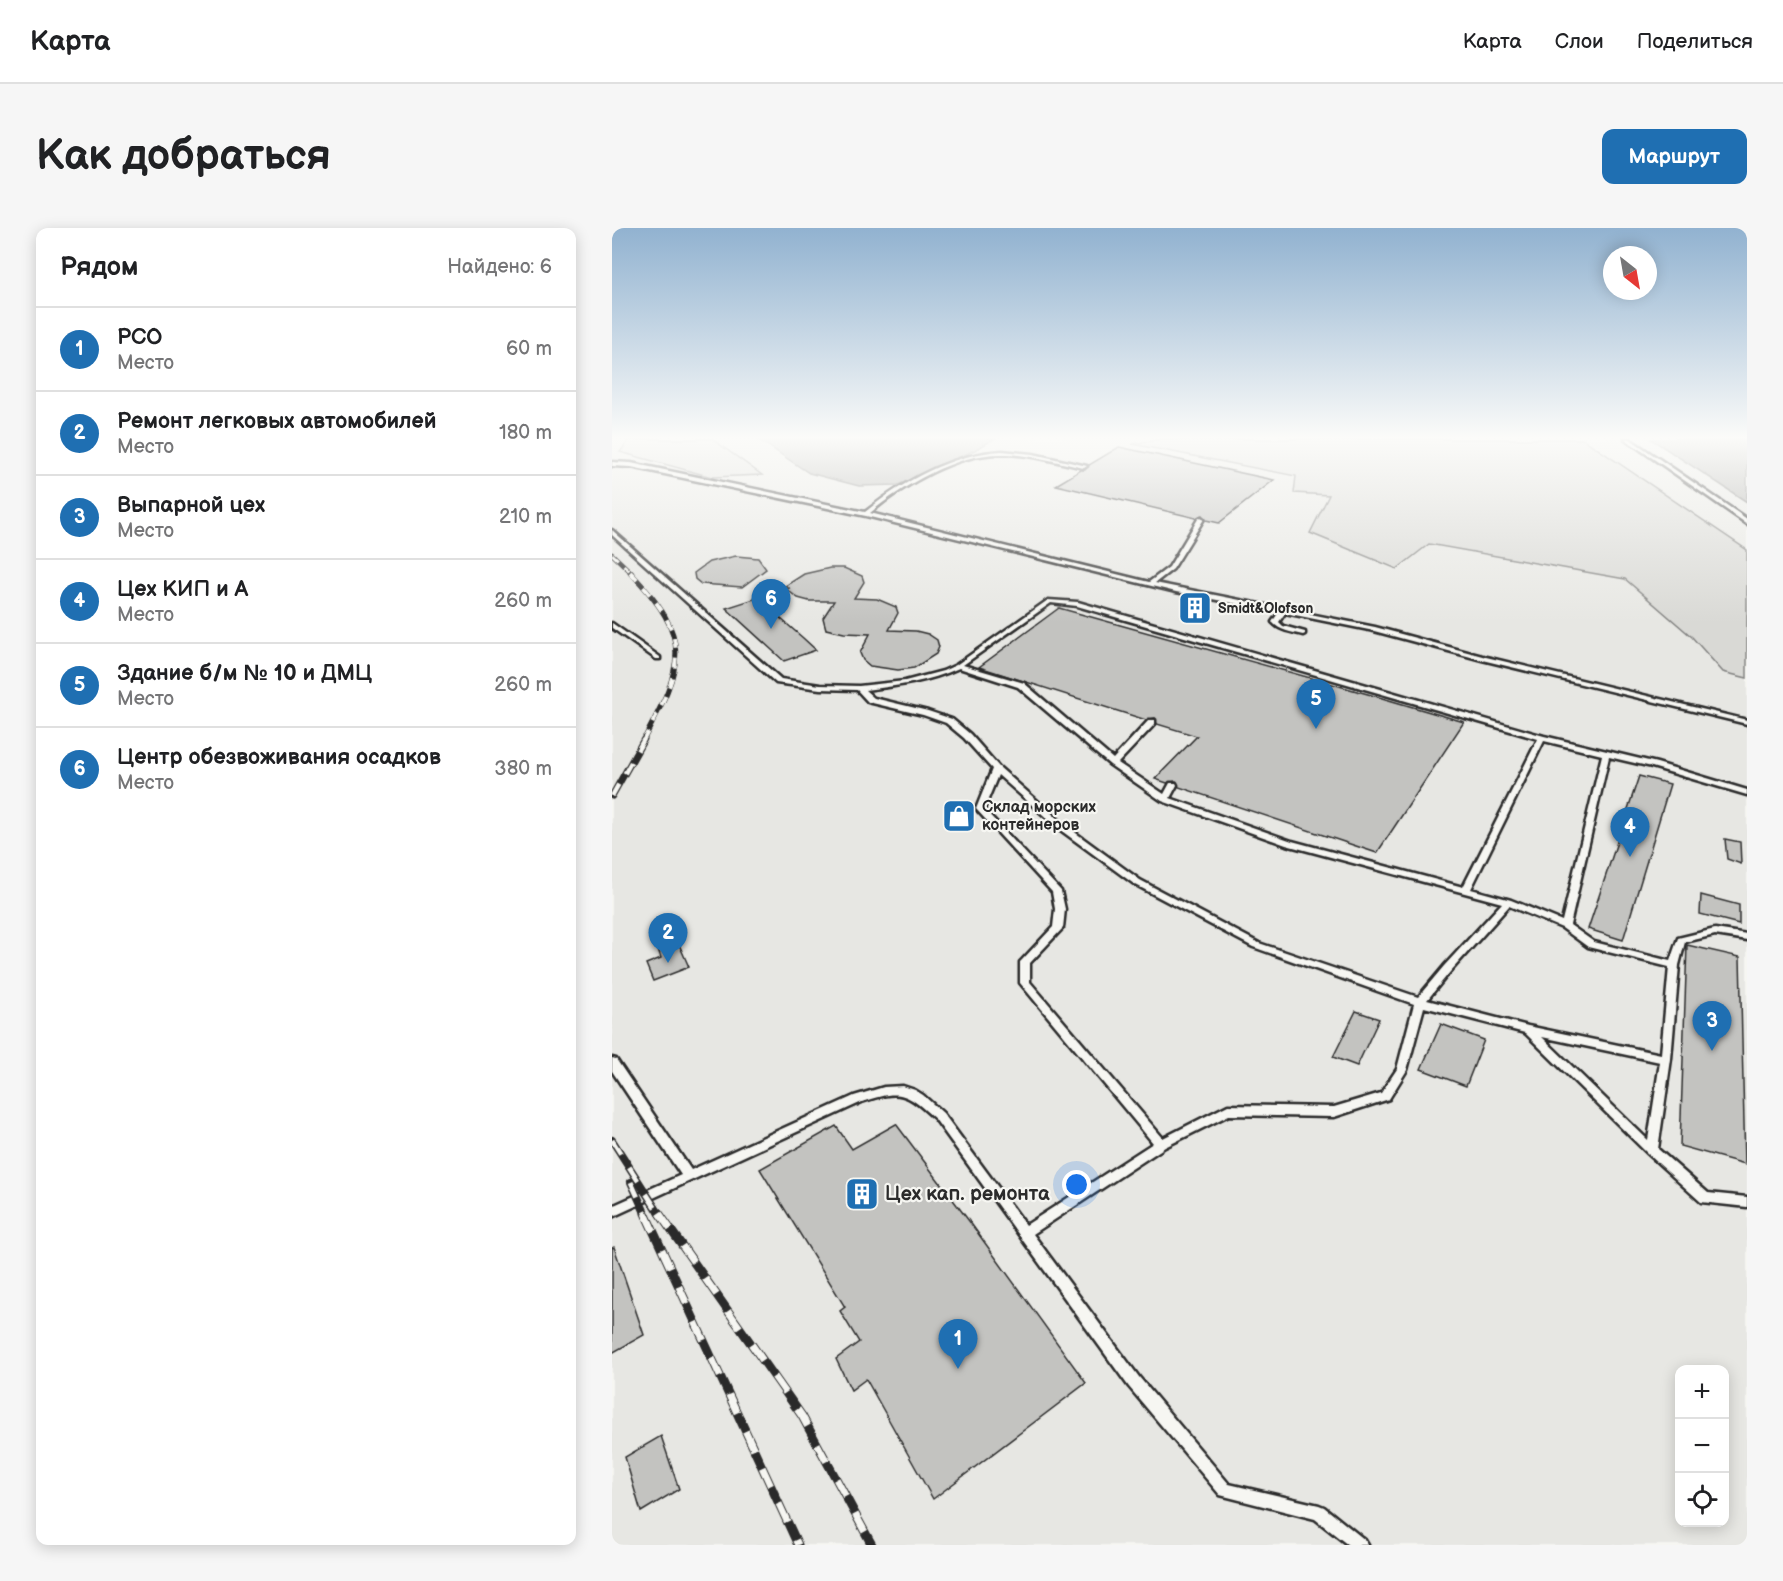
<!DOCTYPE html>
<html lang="ru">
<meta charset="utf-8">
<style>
body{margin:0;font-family:"Balsamiq Sans",sans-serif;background:#f6f6f6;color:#202124}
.controls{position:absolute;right:18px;bottom:18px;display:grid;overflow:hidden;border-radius:12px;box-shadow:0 3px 15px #0003}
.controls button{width:54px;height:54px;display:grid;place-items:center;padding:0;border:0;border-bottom:2px solid #e0e0e0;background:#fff;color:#202124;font:30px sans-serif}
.compass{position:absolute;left:991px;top:18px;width:54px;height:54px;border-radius:50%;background:#fff;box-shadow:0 3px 15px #0003;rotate:149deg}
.you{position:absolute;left:465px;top:957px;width:21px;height:21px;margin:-15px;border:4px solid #fff;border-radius:50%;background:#1a73e8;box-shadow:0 0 0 9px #1a73e833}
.badge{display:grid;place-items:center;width:39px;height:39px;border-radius:50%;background:#1f6fb2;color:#fff;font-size:20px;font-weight:700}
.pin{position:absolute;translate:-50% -50px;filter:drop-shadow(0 2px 3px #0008)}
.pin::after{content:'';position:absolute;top:32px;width:21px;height:18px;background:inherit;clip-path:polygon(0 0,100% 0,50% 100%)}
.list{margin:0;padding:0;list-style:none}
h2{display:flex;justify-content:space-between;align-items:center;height:78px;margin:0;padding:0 24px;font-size:26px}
h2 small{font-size:20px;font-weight:400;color:#757577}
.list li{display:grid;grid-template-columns:39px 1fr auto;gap:18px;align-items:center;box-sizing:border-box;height:84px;padding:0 24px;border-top:2px solid #e0e0e0}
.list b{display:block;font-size:22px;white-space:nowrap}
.list p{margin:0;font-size:20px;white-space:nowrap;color:#757577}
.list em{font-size:20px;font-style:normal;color:#757577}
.icon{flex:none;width:33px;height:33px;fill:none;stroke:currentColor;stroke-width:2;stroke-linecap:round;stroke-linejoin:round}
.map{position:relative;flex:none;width:1135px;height:1317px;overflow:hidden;border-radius:12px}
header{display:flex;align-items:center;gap:36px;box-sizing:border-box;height:84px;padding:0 30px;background:#fff;border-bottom:2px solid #e0e0e0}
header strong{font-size:28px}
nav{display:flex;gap:33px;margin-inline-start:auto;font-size:21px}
.intro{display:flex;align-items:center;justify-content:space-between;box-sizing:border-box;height:144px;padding:0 36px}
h1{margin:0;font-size:42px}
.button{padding:15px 27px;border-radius:12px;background:#1f6fb2;color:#fff;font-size:21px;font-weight:700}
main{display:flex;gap:36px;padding:0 36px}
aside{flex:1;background:#fff;border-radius:12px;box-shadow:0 3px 15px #0003}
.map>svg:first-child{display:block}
.built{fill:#e7e7e3;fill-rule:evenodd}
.green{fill:#d9d9d5;stroke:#828280;stroke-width:1.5}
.water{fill:#aeaeab;stroke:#7a7a78;stroke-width:1.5}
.building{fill:#c3c3c0;stroke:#2b2b2b;stroke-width:1.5}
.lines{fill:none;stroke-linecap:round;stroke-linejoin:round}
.lane-casing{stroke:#2b2b2b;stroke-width:5}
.lane{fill:#f6f6f2;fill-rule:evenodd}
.rail-far4-casing{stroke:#2b2b2b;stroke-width:4.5}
.rail-far3-casing{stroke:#2b2b2b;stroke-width:5}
.rail-far2-casing{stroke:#2b2b2b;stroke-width:7}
.rail-far1-casing{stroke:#2b2b2b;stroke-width:8}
.rail-casing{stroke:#2b2b2b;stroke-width:9}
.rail-far4{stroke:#f6f6f2;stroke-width:3;stroke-dasharray:8;stroke-linecap:butt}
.rail-far3{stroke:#f6f6f2;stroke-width:4;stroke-dasharray:10;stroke-linecap:butt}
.rail-far2{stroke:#f6f6f2;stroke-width:4.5;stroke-dasharray:13;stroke-linecap:butt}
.rail-far1{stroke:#f6f6f2;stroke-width:5;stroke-dasharray:16;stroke-linecap:butt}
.rail{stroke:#f6f6f2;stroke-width:7;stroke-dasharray:20;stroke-linecap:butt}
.labels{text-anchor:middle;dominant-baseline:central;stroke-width:4.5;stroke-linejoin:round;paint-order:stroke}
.far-poi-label{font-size:14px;font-weight:bold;fill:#2b2b2b;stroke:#f6f6f2;text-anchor:start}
.poi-label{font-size:16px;font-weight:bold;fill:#2b2b2b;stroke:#f6f6f2;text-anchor:start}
.near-poi-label{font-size:20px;font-weight:bold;fill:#2b2b2b;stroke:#f6f6f2;text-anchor:start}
</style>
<header>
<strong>Карта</strong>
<nav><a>Карта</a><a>Слои</a><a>Поделиться</a></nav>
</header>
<div class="intro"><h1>Как добраться</h1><a class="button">Маршрут</a></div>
<main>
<aside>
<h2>Рядом<small>Найдено: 6</small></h2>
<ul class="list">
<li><span class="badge">1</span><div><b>РСО</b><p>Место</p></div><em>60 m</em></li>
<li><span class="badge">2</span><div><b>Ремонт легковых автомобилей</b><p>Место</p></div><em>180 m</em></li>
<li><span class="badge">3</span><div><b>Выпарной цех</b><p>Место</p></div><em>210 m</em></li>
<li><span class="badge">4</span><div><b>Цех КИП и А</b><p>Место</p></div><em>260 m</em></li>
<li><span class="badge">5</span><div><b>Здание б/м № 10 и ДМЦ</b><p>Место</p></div><em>260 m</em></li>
<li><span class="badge">6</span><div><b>Центр обезвоживания осадков</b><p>Место</p></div><em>380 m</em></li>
</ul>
</aside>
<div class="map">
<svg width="1135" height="1317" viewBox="0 0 1135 1317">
<rect width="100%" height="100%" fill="#f6f6f2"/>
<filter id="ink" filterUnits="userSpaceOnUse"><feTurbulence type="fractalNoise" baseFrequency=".0167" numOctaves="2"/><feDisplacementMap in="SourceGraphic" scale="12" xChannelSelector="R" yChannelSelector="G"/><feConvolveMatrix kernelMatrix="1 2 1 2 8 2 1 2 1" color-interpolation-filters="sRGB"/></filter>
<g filter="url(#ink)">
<!-- built -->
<path class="built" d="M0 211H1039L1135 274V1317H0ZM1068 1142H1112V1294H1068Z"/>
<!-- green -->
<g class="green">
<path d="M18 211H100L150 247 100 249 8 224Z"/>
<path d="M550 211H971L1135 322V450L1111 444 1080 409 1013 351 817 316 785 341 698 305 717 267 682 265 684 248 520 216Z"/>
</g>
<!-- water -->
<g class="water">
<path d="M146 211H382L363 222 286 257 247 258 197 245Z"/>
<path d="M1039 211H1135V274Z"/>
</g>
<!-- building -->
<g class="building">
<path d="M507 219 662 252 607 295 594 292 590 287 584 290 444 257 469 242H473L477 237Z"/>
<path d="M124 328 146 330 154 341 130 359 89 356 83 351 82 345 97 334Z"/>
<path d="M218 340H232L250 348 252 354 242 370 265 371 284 379 286 385 277 402 304 403 316 406 325 412 327 419 324 426 302 440 286 442 258 438 251 432 248 425 258 406 232 405 214 401 211 390 222 373H197L186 370 174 361 178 360H170L192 346Z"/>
<path d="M145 370 191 410 204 422 172 433 114 380Z"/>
<path d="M447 380 770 470 852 494 765 625 567 559 564 553 555 555 543 551 585 508 545 496 543 490 534 492 367 439Z"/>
<path d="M1027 548 1058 556 1011 712 976 701Z"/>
<path d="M1113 611 1128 614 1129 636 1115 631Z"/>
<path d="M1089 667 1127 677V696L1088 686Z"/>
<path d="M66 714 77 739 41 753 34 736 49 730 46 721Z"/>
<path d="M1075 717 1128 729 1133 936 1068 918Z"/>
<path d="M744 783 767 791 745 838 721 829Z"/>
<path d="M829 796 872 812 854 858 809 841Z"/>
<path d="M284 896 360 997 474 1155 321 1271 254 1151 239 1162 224 1131 247 1114 228 1083 233 1079 148 941 224 898 240 921Z"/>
<path d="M2 1019 32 1107 0 1125V1020Z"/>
<path d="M49 1208 67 1261 29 1284 13 1229Z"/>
</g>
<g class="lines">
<defs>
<g id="lane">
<path d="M1013 211H1018L1135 291V296Z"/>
<path d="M390 223 421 226 475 238 472 240C445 234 418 226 390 226 345 225 292 257 258 285L537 354 557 339 586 291 589 289 592 291 561 341 543 355 763 399 874 429 1135 492V496L870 432 762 403 673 385 667 394 671 398 693 404V406L691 407C679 404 668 403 660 394L667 384 564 364 254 288 19 239 0 238V234L19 235 253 284C292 253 339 226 390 223Z"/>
<path d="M0 302 169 451 208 457 247 458 293 453 331 443 344 437 436 372 466 374 932 508 1045 535 1135 562V567L1040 539 997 529 958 697 982 714 1058 733 1066 710 1103 701 1135 706V712L1103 707 1073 714 1067 737 1059 831 1046 921 1096 965 1135 969V979L1089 974 1036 926 913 805 812 779 795 842 777 871 722 889 617 887 553 919 421 1006 527 1149 617 1256 707 1277 712 1279 753 1312 756 1317H736L703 1291 608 1267 517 1159 323 891C294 864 288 861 250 874L0 989V978L69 947 0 843V830L4 831 79 942 242 868 272 859 291 858 303 862 311 867 331 885 414 997 541 915 408 755V734L410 732 441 699 443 681 440 664 364 581 380 541 352 510 334 495 311 487 256 474 245 462 208 461 164 455 0 307ZM439 375 465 378 926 511 851 659 680 613 558 570 565 557 564 555H558L552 566 506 535 543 496V492H537L501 531 412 455 351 437ZM347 440 406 459 498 537 550 573 674 617 890 675 832 738 806 769 647 715 528 652 453 597 387 539 358 506 340 491 316 483 262 470 253 462C285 458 317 454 347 440ZM932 513 990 527 950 693 899 672 859 661ZM386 547 447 601 522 656 641 719 802 776 785 841 769 865 722 879 616 877 551 910 418 754V735L451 700 453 681 449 663 372 581ZM897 678 950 700 976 719 1057 739 1049 826 916 798 815 772 838 744ZM930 809 1048 834 1036 912Z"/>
<path d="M0 395 48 429V431H44L0 400Z"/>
</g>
</defs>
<!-- lane casing -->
<use href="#lane" class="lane-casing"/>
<!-- lane -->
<use href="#lane" class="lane"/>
<defs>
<path id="rail-far4" d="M0 326 20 345"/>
<path id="rail-far3" d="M18 344C82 411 72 436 31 513"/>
<path id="rail-far2" d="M0 568 32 511"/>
<g id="rail-far1">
<path d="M0 912 48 987"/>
<path d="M19 954 34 987"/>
</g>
<g id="rail">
<path d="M33 985 186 1317"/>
<path d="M47 985 190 1188 260 1317"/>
</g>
</defs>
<!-- rail-far4 casing -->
<use href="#rail-far4" class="rail-far4-casing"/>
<!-- rail-far3 casing -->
<use href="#rail-far3" class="rail-far3-casing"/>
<!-- rail-far2 casing -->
<use href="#rail-far2" class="rail-far2-casing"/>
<!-- rail-far1 casing -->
<use href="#rail-far1" class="rail-far1-casing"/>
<!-- rail casing -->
<use href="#rail" class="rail-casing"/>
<!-- rail-far4 -->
<use href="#rail-far4" class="rail-far4"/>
<!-- rail-far3 -->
<use href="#rail-far3" class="rail-far3"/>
<!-- rail-far2 -->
<use href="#rail-far2" class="rail-far2"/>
<!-- rail-far1 -->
<use href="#rail-far1" class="rail-far1"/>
<!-- rail -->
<use href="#rail" class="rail"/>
</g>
</g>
<!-- sky -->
<linearGradient id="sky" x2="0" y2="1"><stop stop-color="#91b2d0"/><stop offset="0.53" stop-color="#fbfbf9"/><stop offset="1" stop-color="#fbfbf9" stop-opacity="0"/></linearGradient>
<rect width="1135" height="395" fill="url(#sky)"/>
<!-- icons -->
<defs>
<symbol id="building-square" viewBox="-11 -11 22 22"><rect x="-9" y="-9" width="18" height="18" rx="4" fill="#1f6fb2" stroke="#f6f6f2"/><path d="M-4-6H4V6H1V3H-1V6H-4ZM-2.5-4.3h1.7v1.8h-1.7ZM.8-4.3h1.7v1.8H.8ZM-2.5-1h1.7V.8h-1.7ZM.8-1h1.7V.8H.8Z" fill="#fff"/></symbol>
<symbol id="shop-square" viewBox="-11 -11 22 22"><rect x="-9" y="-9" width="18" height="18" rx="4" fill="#1f6fb2" stroke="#f6f6f2"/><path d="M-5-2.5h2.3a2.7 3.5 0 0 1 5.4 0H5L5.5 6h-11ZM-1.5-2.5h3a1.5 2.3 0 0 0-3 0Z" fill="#fff"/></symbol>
</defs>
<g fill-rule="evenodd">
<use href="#building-square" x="564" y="361" width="38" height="38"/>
<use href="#shop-square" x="328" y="569" width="38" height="38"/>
<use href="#building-square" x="231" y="947" width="38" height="38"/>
</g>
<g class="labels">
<!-- far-poi labels -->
<g class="far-poi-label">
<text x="606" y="380">Smidt&amp;Olofson</text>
</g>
<!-- poi labels -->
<g class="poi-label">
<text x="370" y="579">Склад морских<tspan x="370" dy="18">контейнеров</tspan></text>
</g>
<!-- near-poi labels -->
<g class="near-poi-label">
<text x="273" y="966">Цех кап. ремонта</text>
</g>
</g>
</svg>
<div class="controls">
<button>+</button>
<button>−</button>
<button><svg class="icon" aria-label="locate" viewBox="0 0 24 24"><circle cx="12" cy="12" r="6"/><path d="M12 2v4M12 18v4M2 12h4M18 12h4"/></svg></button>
</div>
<svg class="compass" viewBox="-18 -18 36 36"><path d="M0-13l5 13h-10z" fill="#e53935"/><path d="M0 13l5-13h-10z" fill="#757577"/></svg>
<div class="you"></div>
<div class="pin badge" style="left:346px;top:1141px">1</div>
<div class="pin badge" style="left:56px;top:735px">2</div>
<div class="pin badge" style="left:1100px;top:823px">3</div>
<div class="pin badge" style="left:1018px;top:629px">4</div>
<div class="pin badge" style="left:704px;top:501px">5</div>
<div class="pin badge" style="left:159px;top:401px">6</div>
</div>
</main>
